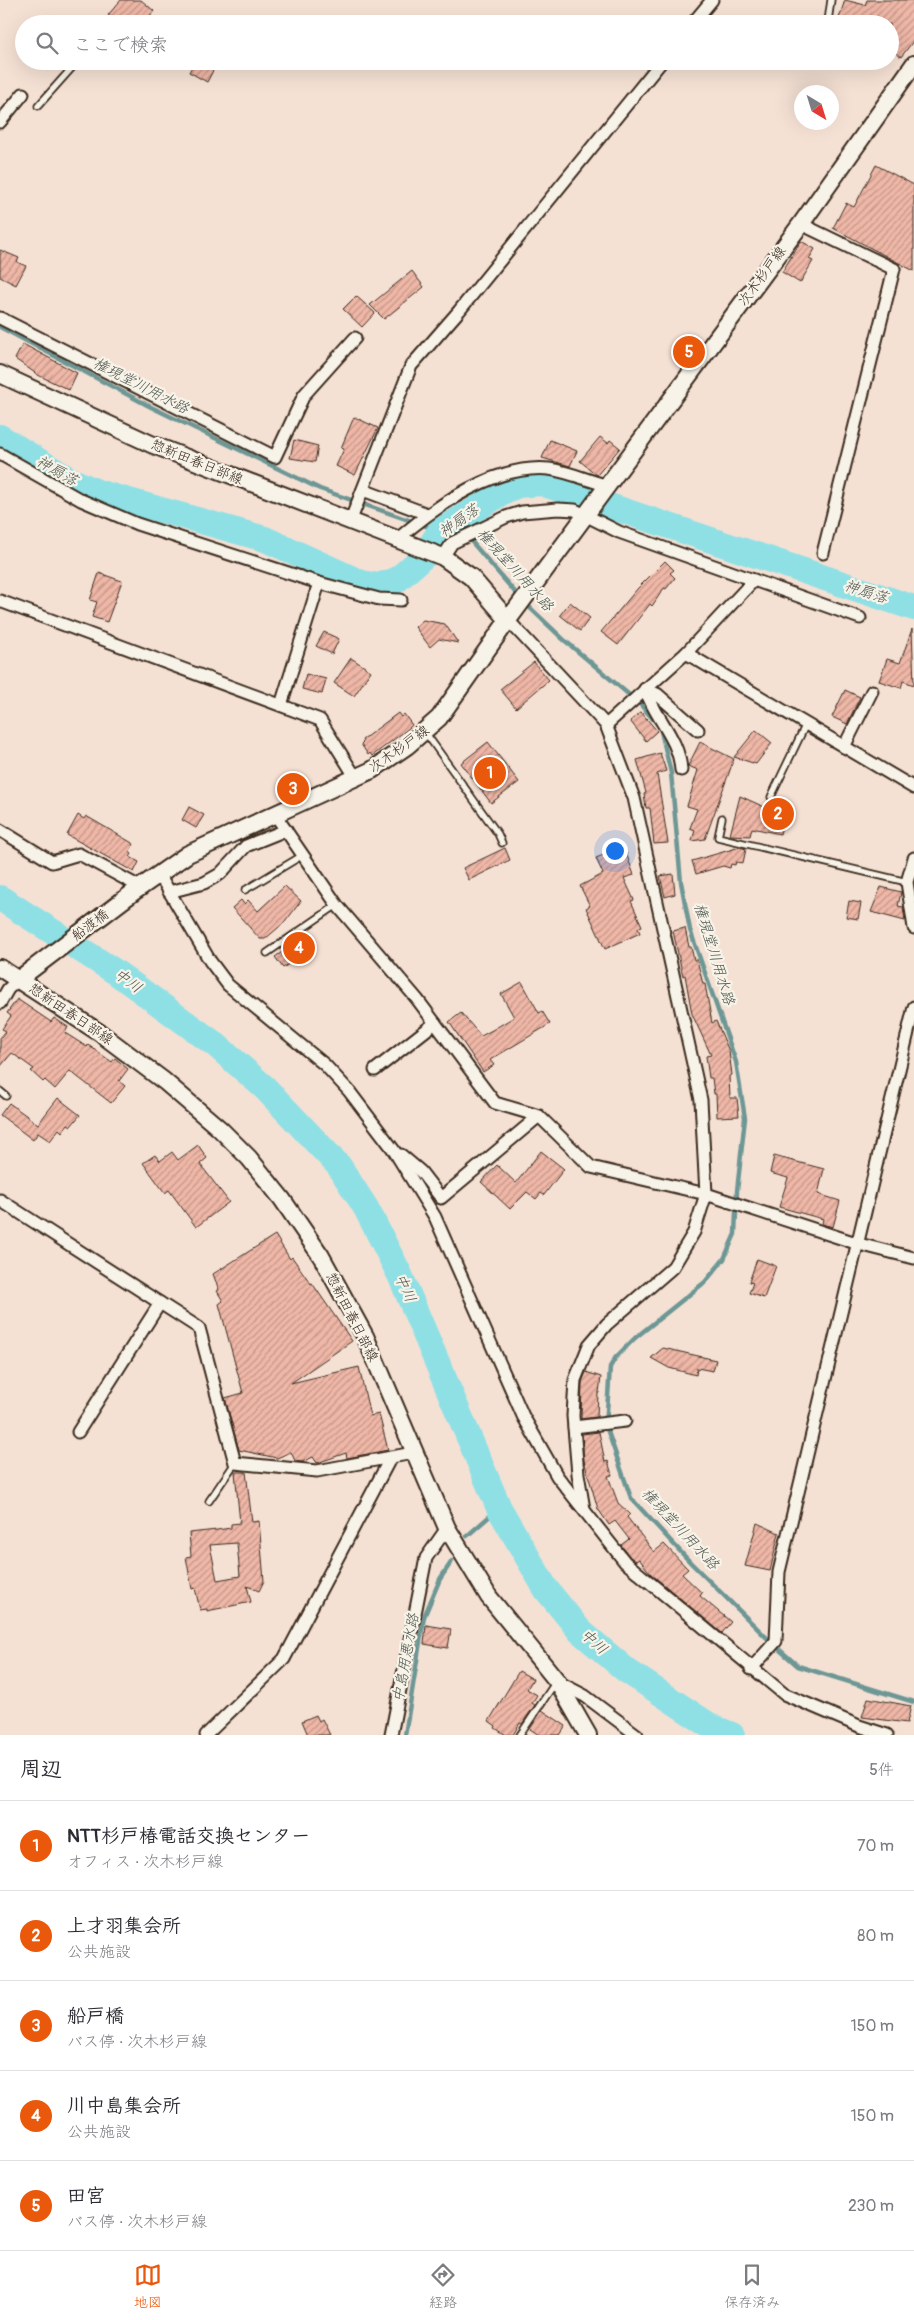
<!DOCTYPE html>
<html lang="ja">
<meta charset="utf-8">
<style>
body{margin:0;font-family:Pangolin,"Klee One",sans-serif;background:#f2f2f3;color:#2b2b33}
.compass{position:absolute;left:794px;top:85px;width:45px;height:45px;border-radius:50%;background:#fff;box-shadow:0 5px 20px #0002;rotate:142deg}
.you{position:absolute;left:614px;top:850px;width:18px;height:18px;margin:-12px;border:4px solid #fff;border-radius:50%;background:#1a73e8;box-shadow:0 0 0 8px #1a73e833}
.badge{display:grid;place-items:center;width:32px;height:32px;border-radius:50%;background:#ea580c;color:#fff;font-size:16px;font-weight:700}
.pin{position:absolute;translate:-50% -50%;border:2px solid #fff;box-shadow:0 1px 5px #0006}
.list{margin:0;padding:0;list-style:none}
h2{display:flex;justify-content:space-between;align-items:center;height:65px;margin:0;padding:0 20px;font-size:21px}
h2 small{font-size:16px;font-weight:400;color:#7c7c81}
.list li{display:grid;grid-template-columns:32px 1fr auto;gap:15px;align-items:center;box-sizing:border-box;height:90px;padding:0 20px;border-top:1px solid #e1e1e2}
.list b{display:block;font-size:19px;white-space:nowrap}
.list p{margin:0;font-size:16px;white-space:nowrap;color:#7c7c81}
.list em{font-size:16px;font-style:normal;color:#7c7c81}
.icon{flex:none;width:28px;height:28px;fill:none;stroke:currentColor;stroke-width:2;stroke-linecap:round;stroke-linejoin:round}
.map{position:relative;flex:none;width:914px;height:1735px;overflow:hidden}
.search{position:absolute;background:#fff;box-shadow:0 5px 20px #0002;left:15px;right:15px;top:15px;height:55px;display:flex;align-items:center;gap:12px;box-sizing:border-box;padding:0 18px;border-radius:28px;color:#7c7c81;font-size:19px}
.sheet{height:515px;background:#fff}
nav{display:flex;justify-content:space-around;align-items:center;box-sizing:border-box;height:70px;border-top:1px solid #e1e1e2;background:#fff;font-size:14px;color:#7c7c81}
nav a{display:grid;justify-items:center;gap:2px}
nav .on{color:#ea580c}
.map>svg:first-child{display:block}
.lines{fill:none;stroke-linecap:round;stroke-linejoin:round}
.stream{stroke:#6d9795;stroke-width:4.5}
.river{stroke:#8fe0e5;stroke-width:26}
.building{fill:url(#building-hatch);stroke:#3b2a1e;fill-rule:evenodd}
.service-casing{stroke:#3b2a1e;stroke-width:9}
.minor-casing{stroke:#3b2a1e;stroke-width:15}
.secondary-casing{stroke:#3b2a1e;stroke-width:20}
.service{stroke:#f7f3e8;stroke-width:5.5}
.minor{stroke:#f7f3e8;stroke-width:11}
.secondary{stroke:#f7f3e8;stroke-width:16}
.labels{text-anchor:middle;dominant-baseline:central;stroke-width:4.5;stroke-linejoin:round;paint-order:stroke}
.street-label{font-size:14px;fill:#3b2a1e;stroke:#f7f3e8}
.water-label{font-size:15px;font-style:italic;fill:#505850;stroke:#f7f3e8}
</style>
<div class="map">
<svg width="914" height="1735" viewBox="0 0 914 1735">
<defs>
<pattern id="building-hatch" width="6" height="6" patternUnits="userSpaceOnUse" patternTransform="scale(1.25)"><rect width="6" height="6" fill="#efb7a7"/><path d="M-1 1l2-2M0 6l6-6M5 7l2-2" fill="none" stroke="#c39587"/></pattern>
</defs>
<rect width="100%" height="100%" fill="#f5e1d4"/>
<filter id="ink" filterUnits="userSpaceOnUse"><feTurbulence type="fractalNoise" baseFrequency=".02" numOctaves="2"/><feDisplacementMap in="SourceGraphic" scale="10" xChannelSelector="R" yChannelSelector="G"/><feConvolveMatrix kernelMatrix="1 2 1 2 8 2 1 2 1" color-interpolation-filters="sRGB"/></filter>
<g filter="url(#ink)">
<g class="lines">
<!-- stream -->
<g class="stream">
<path d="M0 327 151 407 320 489 440 531 465 534 520 598"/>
<path d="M525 603 563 639 640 704 660 727 671 773 681 882 690 930 736 1062 745 1118 737 1191 735 1234 724 1259 705 1282 635 1338 616 1357 610 1367 606 1426 631 1498 691 1563 772 1643 798 1666 914 1702"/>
<path d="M467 1536 499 1508"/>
<path d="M405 1735 424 1617 440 1579 452 1561"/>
</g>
<!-- river -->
<g class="river">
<path d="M0 437 70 480 97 492 265 539 362 583 378 586 397 580 424 556 440 531 507 490 518 485 541 483 914 608"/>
<path d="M0 898 114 971 216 1045 265 1088 339 1166 366 1208 400 1275 499 1508 546 1589 580 1631 627 1671 712 1727 732 1735"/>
</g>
</g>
<!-- building -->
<g class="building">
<path d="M121 0H141L154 11 143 24H119L108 15Z"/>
<path d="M845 0 865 5 867 0H914V40L901 57 890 49V24H848L838 21Z"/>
<path d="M195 61H218L207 82 189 72Z"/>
<path d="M876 165 914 185V271L833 228 846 203 854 207Z"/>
<path d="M801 241 815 249 809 259 813 261 800 283 782 272Z"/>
<path d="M0 250 19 258 17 262 26 266 16 285 0 277Z"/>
<path d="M412 271 424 287 384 319 370 305Z"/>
<path d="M356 296 375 313 362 327 343 309Z"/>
<path d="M23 344 77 373 69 390 38 375 15 359Z"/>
<path d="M354 417 378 428 355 475 336 466 344 449 341 448Z"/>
<path d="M600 437 608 443 610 440 620 448 597 475 580 461Z"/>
<path d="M294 440 318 446 315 462 290 458Z"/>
<path d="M550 440 577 451 570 466 542 458Z"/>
<path d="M665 561 674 570 670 573 675 578 666 589 664 588 652 606 650 604 618 645 601 632 638 588Z"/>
<path d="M99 573 122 581 107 622 92 617 97 602 90 600Z"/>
<path d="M570 602 590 618 580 631 560 615Z"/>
<path d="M423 620 445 624 458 643 439 639 430 647 415 627Z"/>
<path d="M912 629 914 685 903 681 901 688 879 681 887 659 900 663Z"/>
<path d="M324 632 339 639 332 654 316 646Z"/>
<path d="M351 658 371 671 354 696 334 683Z"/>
<path d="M534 662 549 680 516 708 500 689Z"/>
<path d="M306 674 326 679 322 694 302 689Z"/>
<path d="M845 690 860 697 847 724 832 717Z"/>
<path d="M641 712 657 731 646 741 630 721Z"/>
<path d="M398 713 401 717 404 714 412 725 409 728 372 756 370 753 368 755 361 744 363 742 362 740Z"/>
<path d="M756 730 772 743 756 764 734 757Z"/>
<path d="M488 742 519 782 491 803 461 763Z"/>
<path d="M700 742 734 759 705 839 692 841 695 830 690 828 697 809 687 806 698 770 688 766Z"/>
<path d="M660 753 666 771 657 774 668 843 654 844 650 808H646L644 794 646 793 637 760Z"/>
<path d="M740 796 771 810 772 807 786 810 780 834 752 828 750 836 730 835Z"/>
<path d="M189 807 204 815 196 828 182 820Z"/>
<path d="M78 815 84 819 86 816 134 844 129 852 132 854 130 857 139 862 134 872 67 835Z"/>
<path d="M624 847 634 875 624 878 634 900 631 901 642 926 638 928 640 933 605 949 586 908 590 906 580 886 603 874 596 858Z"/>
<path d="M740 847 746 849 743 863 736 862 735 865 731 864 730 868 723 866 696 874 692 861Z"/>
<path d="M505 848 510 860 469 880 463 868Z"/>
<path d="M673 874 675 894 665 897 660 876Z"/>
<path d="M285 886 301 901 285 922 265 939H260L232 908 241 900 244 904 248 900 258 911Z"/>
<path d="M881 887 901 892 898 906 903 907 905 921 871 912Z"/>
<path d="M849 901 861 903 858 919 846 917Z"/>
<path d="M685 928 689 947H691L694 960H697L703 984H705L712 1023 716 1021 729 1051 732 1075 729 1076 730 1098H737L739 1116 717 1117 716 1094H714L712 1078H709L706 1056 711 1055 692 1014 685 975 683 976 673 931Z"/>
<path d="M301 939 309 950 283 968 275 957Z"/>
<path d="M522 982 539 1013 542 1011 550 1024 490 1060 494 1065 483 1072 449 1022 461 1013 481 1036 494 1029 514 1017 501 994Z"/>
<path d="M17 999 51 1022 54 1018 68 1027 65 1033 87 1047 88 1045 112 1062 115 1058 128 1069 119 1081 125 1086 111 1103 70 1071 55 1089 45 1080 43 1082 31 1071 34 1069 12 1053 0 1067V1038L6 1031 2 1029 11 1016 7 1013Z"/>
<path d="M58 1098 80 1115 71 1126 68 1124 62 1132 59 1129 50 1141 38 1133 33 1140 0 1115 9 1103 38 1124Z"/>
<path d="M198 1145 207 1158 200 1164 229 1202 196 1227 169 1190 165 1193 143 1163 155 1155 160 1161 172 1152 178 1160Z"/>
<path d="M541 1151 564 1169 544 1195 541 1193 536 1199 527 1192 510 1209 481 1182 497 1165 516 1183Z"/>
<path d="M774 1156 824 1169 818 1194 840 1201 833 1227 822 1224 823 1219 779 1207 788 1178 770 1173Z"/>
<path d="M275 1235 290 1259 292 1257 311 1284 312 1283 352 1341 291 1383 359 1367 370 1416 379 1414 388 1450 347 1458 346 1453 317 1463 313 1457 302 1462 295 1461 291 1452 277 1458 239 1450 225 1398 243 1393 219 1304 223 1301 217 1291 219 1290 213 1274Z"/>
<path d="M757 1259 776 1266 764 1298 749 1293 753 1283 749 1282Z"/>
<path d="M663 1348 716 1360 713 1371 697 1368 696 1375 669 1368 651 1358Z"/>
<path d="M586 1372 601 1377 599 1393H598L597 1417 581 1419 582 1382Z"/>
<path d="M599 1432 605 1462 608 1461 612 1475 608 1476 618 1503 630 1514 627 1517 654 1552 664 1544 688 1569 682 1574 702 1593 700 1596 731 1622 722 1633 651 1574 639 1559 636 1561 630 1557 621 1545 629 1539 615 1521 609 1525 598 1509 584 1461 582 1434Z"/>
<path d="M235 1472H246L252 1522 259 1521 264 1581 259 1591 247 1586 251 1602 207 1611V1609L200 1610 195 1588 192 1589 186 1557 191 1556 189 1533 217 1530 231 1528V1524L240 1523ZM237 1543 240 1576 217 1580 210 1545Z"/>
<path d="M757 1523 779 1533 770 1571 745 1566Z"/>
<path d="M426 1625 451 1629 448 1648 424 1644Z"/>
<path d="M519 1671 533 1679 527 1689 537 1695 532 1703 535 1705 522 1724 520 1723 513 1735H506L495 1728 496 1726 489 1721Z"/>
<path d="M868 1698 911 1706 907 1723 862 1717Z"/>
<path d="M542 1710 566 1726 560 1735H539L530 1729Z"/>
<path d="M316 1715 319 1721 322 1719 330 1735H308L302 1721Z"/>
</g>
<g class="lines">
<defs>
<g id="service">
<path d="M828 21 831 0"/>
<path d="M38 106 78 61"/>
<path d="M425 732 498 834 502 843"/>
<path d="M771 797 806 724"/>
<path d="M722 818 718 837 907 882"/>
<path d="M245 890 303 855"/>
<path d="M267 953 337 905"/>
<path d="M0 1091 6 1096"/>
<path d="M209 1501 235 1463"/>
<path d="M520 1735 555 1683"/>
</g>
<g id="minor">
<path d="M692 24 712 0"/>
<path d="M0 122 23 94"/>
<path d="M801 224 894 269 823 553"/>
<path d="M0 318 275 457 304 395 355 338"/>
<path d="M0 454 81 500 137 524 319 583 379 599 401 600"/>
<path d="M363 490 427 514"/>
<path d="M350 522 411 366 459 311 662 61"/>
<path d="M399 538C437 505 496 464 549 469 570 472 589 481 609 486"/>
<path d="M443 557 452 543 506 517 522 512 558 509 575 510 619 532 860 618"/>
<path d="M0 601 320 720 356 778"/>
<path d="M508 620 606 725 634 798 701 1100 706 1194 694 1232 673 1267 607 1324 589 1345 575 1380 573 1416 578 1474 584 1509"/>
<path d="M686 653 754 580"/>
<path d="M645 689C655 718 679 738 681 770"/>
<path d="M645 689 657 694 698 730"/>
<path d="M281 705 319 583"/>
<path d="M606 725 686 653 914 788"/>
<path d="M844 747 872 691"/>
<path d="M274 813 337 905 417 999 495 1103 539 1116 591 1167 706 1194 859 1244 914 1258"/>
<path d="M0 830 52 862 79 854 140 887"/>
<path d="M914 858 907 882 914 928"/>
<path d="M159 874 210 961 228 985 325 1065 349 1091 393 1149 435 1217 523 1416 557 1476 625 1562 784 1694 859 1726 887 1735"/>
<path d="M169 892 204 883 220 874 246 846 286 830"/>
<path d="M0 1003 8 989 19 979"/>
<path d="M375 1070 435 1023"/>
<path d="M401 1155 421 1172 441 1198 539 1116"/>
<path d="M0 1200 199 1328 235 1463 317 1471 413 1453"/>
<path d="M574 1427 625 1421"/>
<path d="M78 1432 160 1303"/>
<path d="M751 1669 776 1641 779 1572 914 1007"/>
<path d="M558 1682 585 1696 637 1735"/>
<path d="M206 1735 284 1659 391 1457"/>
<path d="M391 1735 426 1558 447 1528"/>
</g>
<g id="secondary">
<path d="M0 374 151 444 443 557 471 577 508 620"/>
<path d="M0 968 100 1033 164 1081 220 1129 249 1158 282 1199 321 1256 365 1336 447 1528 489 1597 557 1681 588 1735"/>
<path d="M19 979 135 891 188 854 372 770 407 746 439 718 508 620 801 224 914 64"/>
</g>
</defs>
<!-- service casing -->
<use href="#service" class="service-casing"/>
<!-- minor casing -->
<use href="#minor" class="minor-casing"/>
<!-- secondary casing -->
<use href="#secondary" class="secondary-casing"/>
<!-- service -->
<use href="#service" class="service"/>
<!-- minor -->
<use href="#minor" class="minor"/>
<!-- secondary -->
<use href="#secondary" class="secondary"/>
</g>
</g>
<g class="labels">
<!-- street labels -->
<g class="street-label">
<text transform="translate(762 276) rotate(-54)">次木杉戸線</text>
<text transform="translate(197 462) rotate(22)">惣新田春日部線</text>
<text transform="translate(399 749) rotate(-36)">次木杉戸線</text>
<text transform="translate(90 925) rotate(-37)">船渡橋</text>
<text transform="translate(71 1014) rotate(34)">惣新田春日部線</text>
<text transform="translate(352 1317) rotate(63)">惣新田春日部線</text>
</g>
<!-- water labels -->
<g class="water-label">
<text transform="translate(141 386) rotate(27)">権現堂川用水路</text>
<text transform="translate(57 471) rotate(30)">神扇落</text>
<text transform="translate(459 521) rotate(-35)">神扇落</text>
<text transform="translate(515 570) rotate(48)">権現堂川用水路</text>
<text transform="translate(866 592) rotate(18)">神扇落</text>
<text transform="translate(714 954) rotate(73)">権現堂川用水路</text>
<text transform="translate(128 981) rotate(36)">中川</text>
<text transform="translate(405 1288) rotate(66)">中川</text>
<text transform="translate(680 1529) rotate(47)">権現堂川用水路</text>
<text transform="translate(594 1642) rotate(42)">中川</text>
<text transform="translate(406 1658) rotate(-80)">中島用悪水路</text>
</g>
</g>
</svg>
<svg class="compass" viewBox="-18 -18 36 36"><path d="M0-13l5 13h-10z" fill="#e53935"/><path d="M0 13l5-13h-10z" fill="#7c7c81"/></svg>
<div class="you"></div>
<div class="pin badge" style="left:490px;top:773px">1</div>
<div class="pin badge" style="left:778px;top:814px">2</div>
<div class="pin badge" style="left:293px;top:789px">3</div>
<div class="pin badge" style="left:299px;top:948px">4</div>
<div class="pin badge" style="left:689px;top:352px">5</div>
<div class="search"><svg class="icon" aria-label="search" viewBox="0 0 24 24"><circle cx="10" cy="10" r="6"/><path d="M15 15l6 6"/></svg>ここで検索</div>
</div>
<section class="sheet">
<h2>周辺<small>5件</small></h2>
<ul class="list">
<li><span class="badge">1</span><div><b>NTT杉戸椿電話交換センター</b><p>オフィス · 次木杉戸線</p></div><em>70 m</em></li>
<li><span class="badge">2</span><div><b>上才羽集会所</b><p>公共施設</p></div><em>80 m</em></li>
<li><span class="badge">3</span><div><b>船戸橋</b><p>バス停 · 次木杉戸線</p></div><em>150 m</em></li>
<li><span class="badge">4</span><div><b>川中島集会所</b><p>公共施設</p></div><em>150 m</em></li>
<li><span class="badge">5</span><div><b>田宮</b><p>バス停 · 次木杉戸線</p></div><em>230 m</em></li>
</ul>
</section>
<nav>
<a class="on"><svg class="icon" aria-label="map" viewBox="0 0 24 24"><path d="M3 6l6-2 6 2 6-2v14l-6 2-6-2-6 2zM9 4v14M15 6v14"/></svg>地図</a>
<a><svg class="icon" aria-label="directions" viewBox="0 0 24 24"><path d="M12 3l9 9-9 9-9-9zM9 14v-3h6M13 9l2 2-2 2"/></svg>経路</a>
<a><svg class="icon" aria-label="saved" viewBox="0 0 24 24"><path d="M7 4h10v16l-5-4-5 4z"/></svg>保存済み</a>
</nav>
